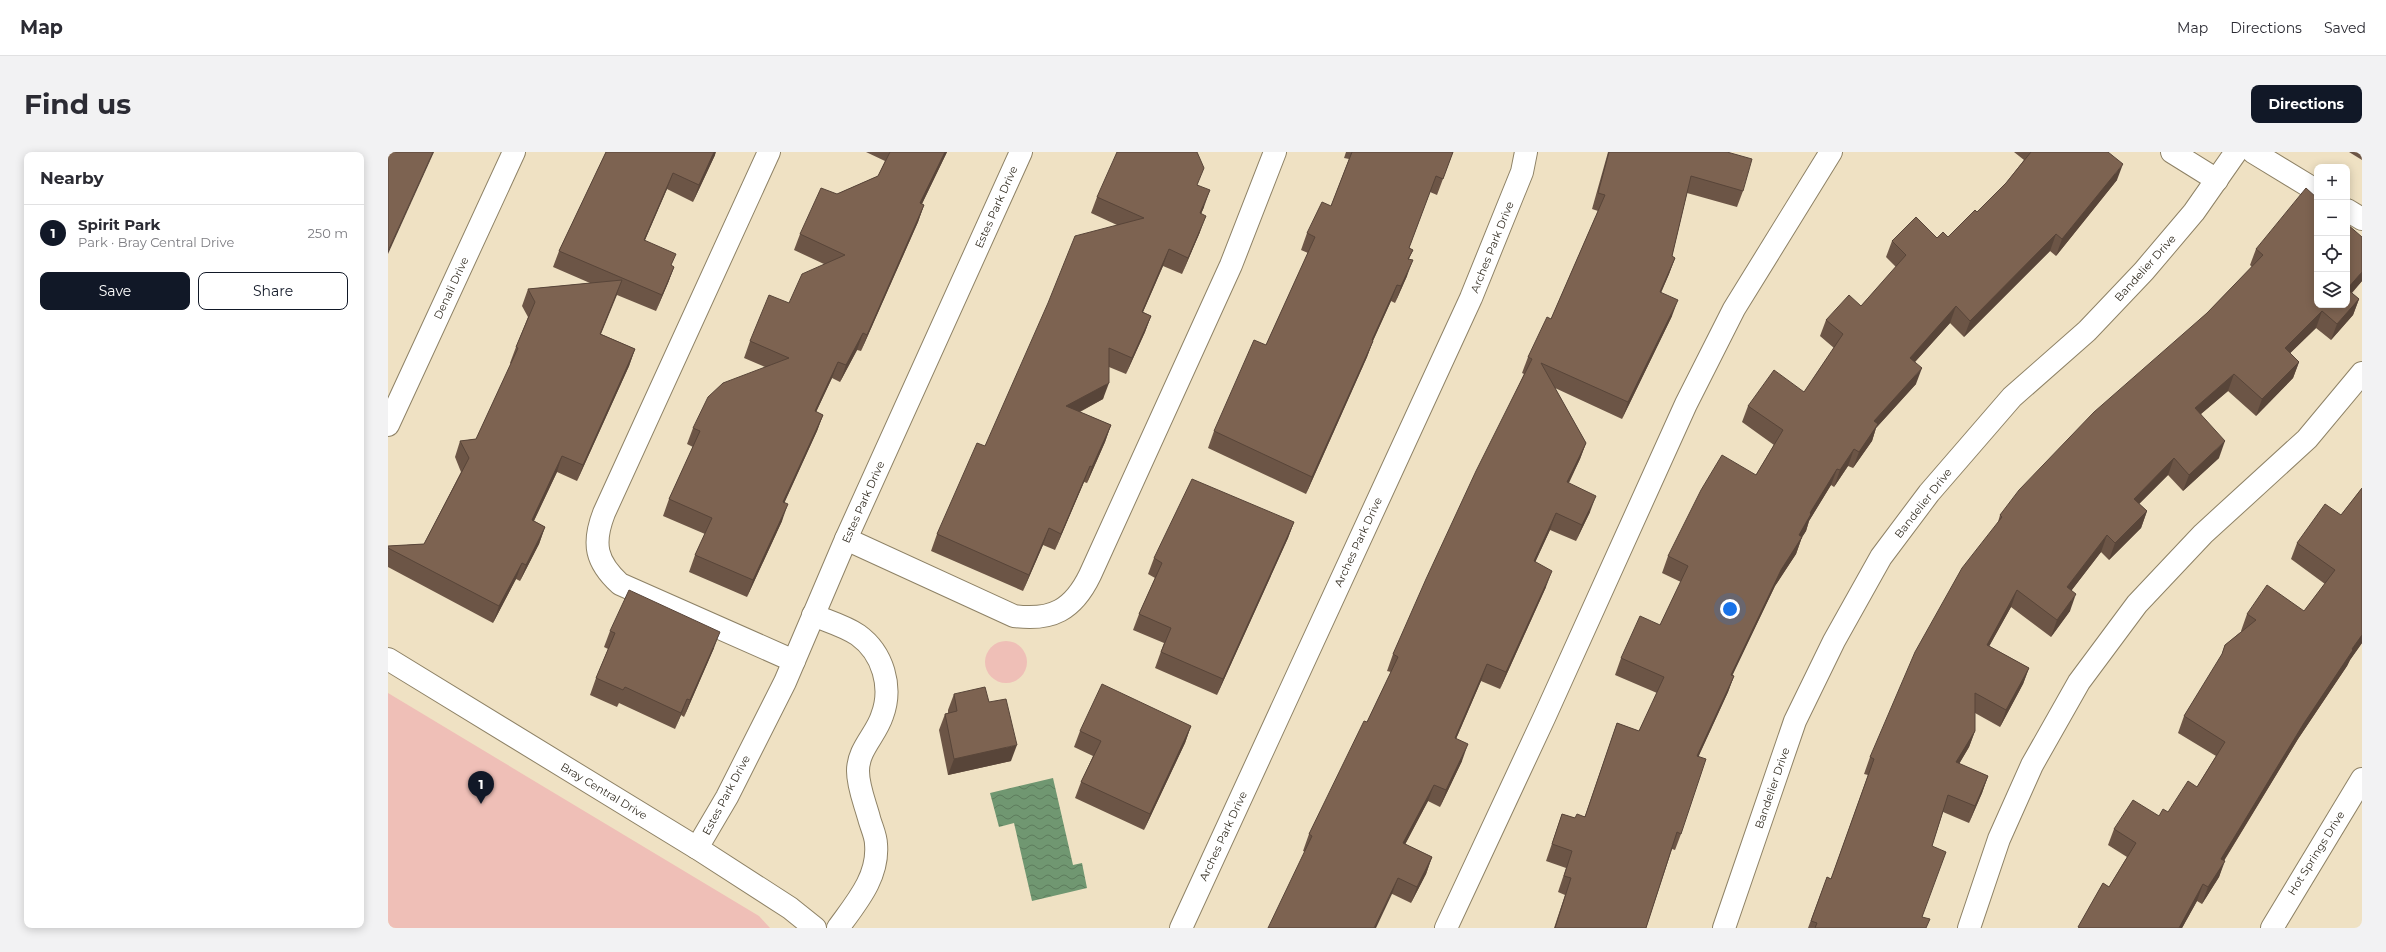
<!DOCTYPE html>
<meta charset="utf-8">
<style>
body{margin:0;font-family:Montserrat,sans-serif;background:#f2f2f3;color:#2b2b33}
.controls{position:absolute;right:12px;top:12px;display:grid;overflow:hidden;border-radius:8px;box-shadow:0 2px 10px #0003}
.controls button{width:36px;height:36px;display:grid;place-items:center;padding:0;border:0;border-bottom:1px solid #e1e1e2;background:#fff;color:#2b2b33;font:20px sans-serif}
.you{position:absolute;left:1342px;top:457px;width:14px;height:14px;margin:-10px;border:3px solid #fff;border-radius:50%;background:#1a73e8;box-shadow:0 0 0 6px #1a73e833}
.badge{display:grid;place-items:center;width:26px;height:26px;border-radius:50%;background:#111827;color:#fff;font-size:13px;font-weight:700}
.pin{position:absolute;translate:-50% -33px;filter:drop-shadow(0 1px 2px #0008)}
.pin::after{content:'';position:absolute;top:21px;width:14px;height:12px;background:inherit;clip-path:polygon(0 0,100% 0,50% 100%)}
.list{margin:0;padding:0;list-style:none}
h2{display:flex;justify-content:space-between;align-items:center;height:52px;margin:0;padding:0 16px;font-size:17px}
h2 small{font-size:13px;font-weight:400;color:#7c7c81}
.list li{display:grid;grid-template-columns:26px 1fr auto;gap:12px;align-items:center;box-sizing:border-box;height:56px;padding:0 16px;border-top:1px solid #e1e1e2}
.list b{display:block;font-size:15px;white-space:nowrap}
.list p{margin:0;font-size:13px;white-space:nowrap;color:#7c7c81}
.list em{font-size:13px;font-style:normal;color:#7c7c81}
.actions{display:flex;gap:8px;padding:12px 16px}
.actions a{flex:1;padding:9px 0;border:1px solid #111827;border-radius:8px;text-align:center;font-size:14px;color:#111827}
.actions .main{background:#111827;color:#fff}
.icon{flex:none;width:22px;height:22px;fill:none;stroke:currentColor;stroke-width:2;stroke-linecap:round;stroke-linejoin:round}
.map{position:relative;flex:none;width:1974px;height:776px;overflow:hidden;border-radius:8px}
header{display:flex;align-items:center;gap:24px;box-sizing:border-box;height:56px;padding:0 20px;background:#fff;border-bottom:1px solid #e1e1e2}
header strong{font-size:19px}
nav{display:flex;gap:22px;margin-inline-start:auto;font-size:14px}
.intro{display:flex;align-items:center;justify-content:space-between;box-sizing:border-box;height:96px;padding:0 24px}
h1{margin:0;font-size:28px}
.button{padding:10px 18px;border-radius:8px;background:#111827;color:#fff;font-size:14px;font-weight:700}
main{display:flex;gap:24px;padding:0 24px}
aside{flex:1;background:#fff;border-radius:8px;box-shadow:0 2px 10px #0003}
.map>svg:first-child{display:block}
.park{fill:#efbfb7}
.water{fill:url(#water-waves)}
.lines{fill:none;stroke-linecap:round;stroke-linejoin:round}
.minor-casing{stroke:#8e8266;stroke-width:24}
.minor{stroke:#fff;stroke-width:22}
.wall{fill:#6c5546}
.shaded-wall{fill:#584539}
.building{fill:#7d6351;stroke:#584539}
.labels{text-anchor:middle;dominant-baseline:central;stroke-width:4;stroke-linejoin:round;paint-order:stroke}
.street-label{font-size:11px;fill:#342e23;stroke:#fff}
</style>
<header>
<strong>Map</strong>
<nav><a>Map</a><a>Directions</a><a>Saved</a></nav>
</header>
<div class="intro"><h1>Find us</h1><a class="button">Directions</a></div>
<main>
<aside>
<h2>Nearby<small></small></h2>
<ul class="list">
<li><span class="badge">1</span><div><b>Spirit Park</b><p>Park · Bray Central Drive</p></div><em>250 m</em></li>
</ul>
<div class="actions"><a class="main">Save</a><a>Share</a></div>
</aside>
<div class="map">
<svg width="1974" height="776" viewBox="0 0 1974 776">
<defs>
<pattern id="water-waves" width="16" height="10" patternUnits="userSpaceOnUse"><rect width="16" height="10" fill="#709771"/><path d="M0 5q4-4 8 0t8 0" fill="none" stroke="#5d7c5c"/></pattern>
</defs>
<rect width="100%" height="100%" fill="#efe1c3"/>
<!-- park -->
<g class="park">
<circle cx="618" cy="510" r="21"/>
<path d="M0 541 371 764 382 776H0Z"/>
</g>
<!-- water -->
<path class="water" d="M665 626 685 713 694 711 699 736 644 749 626 671 611 675 602 641Z"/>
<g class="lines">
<defs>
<g id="minor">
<path d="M381 0 216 361C204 392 208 410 232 432L406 509"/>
<path d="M1784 0 1829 28"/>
<path d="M1865 0 1929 39"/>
<path d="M1959 58 1974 67"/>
<path d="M0 273 126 0"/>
<path d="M458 387 626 464C664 469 685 458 702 423L843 113 887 0"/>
<path d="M425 463C439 469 457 474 470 483 495 501 505 535 494 564 488 583 470 597 470 619 470 635 477 651 481 666 483 674 488 684 488 692 491 725 468 751 450 776"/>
<path d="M0 507 309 696 402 756 427 776"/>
<path d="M309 696 339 645 397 530 458 387 633 0"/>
<path d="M793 776 1083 146 1134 20 1138 0"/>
<path d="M1058 776 1156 566 1298 252 1346 157 1443 0"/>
<path d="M1336 776 1407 569 1446 489 1493 405 1541 341 1624 245 1699 179 1756 119 1806 60 1848 0"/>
<path d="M1581 776 1611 687 1644 613 1691 530 1749 452 1815 382 1919 287 1974 221"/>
<path d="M1884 776 1974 627"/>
</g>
</defs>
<!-- minor casing -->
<use href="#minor" class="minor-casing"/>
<!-- minor -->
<use href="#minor" class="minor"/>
</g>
<!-- wall -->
<g class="wall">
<path d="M218 0 327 3 305 50 279 37 257 88 284 114 286 115 280 131 268 159 229 143 213 182 247 197 241 214 189 329 169 320 146 369 157 375 151 392 132 429 128 427 105 471 0 415V394L36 392 73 320 67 305 72 289 88 287 123 212 122 211 128 195 140 165 134 154 140 137 202 131 165 115 171 99Z"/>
<path d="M478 0H559L534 52 536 53 530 70 473 199 469 198 452 230 444 226 428 260 435 263 429 279 396 351 394 369 359 445 301 420 307 403 317 382 275 364 281 347 305 295 299 292 305 276 377 215 356 206 362 189 401 151 436 112 406 98 412 82 449 42 490 24 497 9Z"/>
<path d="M958 0H1065L1049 43 1042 40 1021 96 1025 98 1021 107 1019 124 1007 151 1003 149 985 189 979 205 918 342 820 296 826 279 878 193 920 101 913 98 919 81 943 54 961 7 956 6Z"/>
<path d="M1220 0H1339L1355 39 1349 55 1299 41 1284 104 1287 106 1281 122 1273 141 1284 164 1234 267 1167 236 1198 291 1192 307 1181 331 1202 360 1188 389 1162 378 1147 410 1158 435 1112 537 1093 529 1068 587 1074 609 1052 655 1040 649 1017 692 1044 705 1038 722 1023 751 915 699 921 682 979 570 1003 520 999 519 1005 502 1136 222 1134 221 1140 205 1163 167 1210 59 1204 57Z"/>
<path d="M1626 0H1720L1729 28 1668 104 1662 99 1576 185 1562 171 1527 210 1528 232 1488 276 1484 289 1465 316 1460 314 1446 335 1443 333 1421 369 1418 379 1414 385 1408 402 1387 434 1344 523 1346 524 1340 540 1310 605 1293 682 1287 698 1284 697 1258 776H1166L1177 743 1170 740 1178 716 1158 709 1174 662 1187 666 1197 664 1229 571 1251 579 1269 541 1227 523 1233 506 1272 473 1293 430 1274 421 1280 404 1368 323 1386 293 1354 270 1360 254 1416 240 1446 196 1432 184 1438 168 1473 154 1508 115 1498 105 1504 89 1549 86 1560 85 1589 60 1618 31 1636 8Z"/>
<path d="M1961 0H1974V8Z"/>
<path d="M810 33 816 55 813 62 812 80 794 122 775 114 755 160 763 164 757 180 738 222 721 215 715 247 692 260 723 273 717 290 699 331 696 330 667 398 655 393 635 439 543 399 549 382 597 294 729 73 703 61 709 45Z"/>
<path d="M1959 72 1974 129 1964 141 1971 147 1965 163 1943 188 1928 176 1902 201 1911 210 1905 226 1868 264 1840 239 1813 262 1831 306 1795 339 1780 323 1751 352 1759 359 1753 376 1721 408 1713 400 1683 439 1682 459 1663 485 1623 455 1601 494 1641 516 1635 532 1612 575 1587 561V579L1581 595 1571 612 1600 624 1594 641 1581 671 1555 660 1544 694 1534 765 1538 776H1420L1439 725 1443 727 1480 623 1476 622 1482 605 1610 370 1612 363 1819 161 1864 115 1862 113 1868 97Z"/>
<path d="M1974 336V491L1962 508 1959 514 1910 587 1836 709 1831 725 1814 752 1809 749 1794 776H1690L1715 731 1721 735 1739 705 1720 693 1726 677 1771 664 1780 660 1809 635 1828 604 1790 581 1796 564 1833 505 1837 493 1854 479H1853L1859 462 1916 459 1937 432 1903 407 1909 391 1953 363Z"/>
<path d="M906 370 900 386 829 543 767 516 776 491 745 478 751 462 767 426 760 422 766 406Z"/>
<path d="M222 479 326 496 296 565 293 563 287 577 231 551 229 555 202 543 208 526 220 497 216 495Z"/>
<path d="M566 542 601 550 623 609 560 623 551 578 557 562 560 561V558Z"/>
<path d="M803 574 797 591 756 678 687 646 693 630 705 604 686 595 692 579Z"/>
</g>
<!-- shaded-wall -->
<g class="shaded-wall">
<path d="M45 0H46L0 102V99Z"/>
<path d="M326 0H328L327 3 305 50 311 33Z"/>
<path d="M557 0H559L526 68 532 51Z"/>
<path d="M1735 12 1729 28 1668 104 1674 87Z"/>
<path d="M285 21 279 37 250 104 256 88Z"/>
<path d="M822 38 816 55 806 78 812 61Z"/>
<path d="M536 53 530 70 473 199 479 183Z"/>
<path d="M818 64 812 80 794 122 800 106Z"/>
<path d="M1668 82 1662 99 1576 185 1582 169Z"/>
<path d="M781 97 775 114 748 176 754 160Z"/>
<path d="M1287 106 1281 122 1266 156 1272 140Z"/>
<path d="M1025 108 1019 124 1007 151 1013 134Z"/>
<path d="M286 115 280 131 268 159 274 143Z"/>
<path d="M1974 120V129L1959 146V137Z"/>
<path d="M234 128 228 144 206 198 212 182Z"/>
<path d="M1009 133 1003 149 978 204 984 188Z"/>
<path d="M1971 147 1965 163 1943 188 1949 172Z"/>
<path d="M1290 148 1284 164 1234 267 1240 250Z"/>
<path d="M1568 154 1562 171 1516 222 1522 206Z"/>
<path d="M1934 159 1928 176 1891 212 1897 196Z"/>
<path d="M763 164 757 180 738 222 744 206Z"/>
<path d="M475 181 469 198 452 230 458 213Z"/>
<path d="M985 189 979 205 918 342 924 325Z"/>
<path d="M247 197 241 214 189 329 195 313Z"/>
<path d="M450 210 444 226 421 275 427 259Z"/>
<path d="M1911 210 1905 226 1868 264 1874 247Z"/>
<path d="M1534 216 1528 232 1488 276 1484 289 1465 316 1471 300 1486 269Z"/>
<path d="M1846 222 1840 239 1801 272 1807 256Z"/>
<path d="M721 231 715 247 672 270 678 254Z"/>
<path d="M435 263 429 279 389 367 395 350Z"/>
<path d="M723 273 717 290 699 331 704 315Z"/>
<path d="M1837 289 1831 306 1795 339 1801 323Z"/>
<path d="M1198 291 1192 307 1173 346 1179 330Z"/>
<path d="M1466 297 1460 314 1446 335 1452 318Z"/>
<path d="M174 304 169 320 138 385 144 368Z"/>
<path d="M1786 306 1780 323 1740 363 1746 347Z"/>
<path d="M702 314 696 330 667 398 673 382Z"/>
<path d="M1449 317 1443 333 1421 369 1418 379 1405 400 1411 383 1422 361Z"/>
<path d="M1208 344 1202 360 1188 389 1194 373Z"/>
<path d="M400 352 394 369 359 445 365 428Z"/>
<path d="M1759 359 1753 376 1721 408 1727 391Z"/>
<path d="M1168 361 1162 378 1140 426 1146 409Z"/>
<path d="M906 370 900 386 829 543 835 527Z"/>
<path d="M157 375 151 392 132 429 138 413Z"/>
<path d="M661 376 655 393 635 439 641 423Z"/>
<path d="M1719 383 1713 400 1673 452 1679 435Z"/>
<path d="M1414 385 1408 402 1387 434 1337 539 1343 523 1393 418Z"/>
<path d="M134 411 128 427 105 471 111 454Z"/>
<path d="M1164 419 1158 435 1112 537 1118 520Z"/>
<path d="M1629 438 1623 455 1593 509 1599 493Z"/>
<path d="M1688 442 1682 459 1663 485 1669 468Z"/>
<path d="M332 480 326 496 296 565 302 548Z"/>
<path d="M1974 483V491L1962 508 1959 514 1910 587 1827 723 1833 707 1916 571 1964 497Z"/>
<path d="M1099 512 1093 529 1061 603 1067 586Z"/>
<path d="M1641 516 1635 532 1612 575 1618 558Z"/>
<path d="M1346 524 1340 540 1303 621 1309 604Z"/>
<path d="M299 547 293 563 287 577 293 561Z"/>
<path d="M803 574 797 591 756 678 762 662Z"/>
<path d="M1587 579 1581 595 1562 627 1568 610Z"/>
<path d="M1080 592 1074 609 1052 655 1058 638Z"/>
<path d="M629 593 623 609 560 623 566 607Z"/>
<path d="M1600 624 1594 641 1581 671 1587 654Z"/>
<path d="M1046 633 1040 649 1009 708 1015 691Z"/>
<path d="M1044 705 1038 722 1023 751 1029 735Z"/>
<path d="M1837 709 1831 725 1814 752 1820 735Z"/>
<path d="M1010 726 1004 742 988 776H986Z"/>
<path d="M1815 732 1809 749 1794 776H1791Z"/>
</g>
<!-- building -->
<g class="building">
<path d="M0 0H45L0 99Z"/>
<path d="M218 0H326L311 33 285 21 256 88 288 102 283 113 286 115 274 143 171 99Z"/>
<path d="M502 0H557L532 51 536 53 479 183 475 181 458 213 450 210 427 259 435 263 395 350 400 352 365 428 307 403 324 366 281 347 312 279 305 276 320 245 335 231 401 206 362 189 381 143 401 151 414 122 457 103 412 82 433 36 449 42 490 24Z"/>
<path d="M729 0H809L816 16 809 33 822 38 812 61 818 64 800 106 781 97 754 160 763 164 744 206 721 196V231L678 254 723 273 704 315 702 314 673 382 661 376 641 423 549 382 589 291 597 294 660 151 687 84 756 66 709 45Z"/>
<path d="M964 0H1065L1055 27 1048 24 1021 96 1025 98 1020 107 1025 108 1013 134 1009 133 984 188 985 189 924 325 826 279 866 188 878 193 927 85 919 81 934 50 943 54Z"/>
<path d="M1221 0H1339L1364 7 1355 39 1303 24 1284 104 1287 106 1272 140 1290 148 1240 250 1153 211 1198 291 1179 330 1208 344 1194 373 1168 361 1146 409 1164 419 1118 520 1099 512 1067 586 1080 592 1058 638 1046 633 1015 691 1044 705 1029 735 1010 726 986 776H880L924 684 921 682 976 569 979 570 1010 505 1005 502 1038 427 1088 319 1144 207 1140 205 1159 165 1163 167 1217 43 1210 41Z"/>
<path d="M1643 0H1720L1735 12 1674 87 1668 82 1582 169 1568 154 1522 206 1534 216 1486 269 1490 272 1471 300 1466 297 1452 318 1449 317 1422 361 1423 362 1411 383 1414 385 1393 418 1343 523 1346 524 1309 604 1318 607 1293 682 1289 680 1258 776H1167L1183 726 1176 724 1184 699 1164 692 1174 662 1187 666 1189 662 1197 665 1229 571 1251 579 1276 525 1233 506 1252 464 1272 473 1300 414 1280 404 1313 338 1334 303 1368 323 1395 278 1360 254 1386 218 1416 240 1455 182 1438 168 1461 143 1473 154 1518 103 1504 89 1528 65 1549 86 1555 80 1560 85 1587 58 1589 60 1618 31Z"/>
<path d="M1918 36 1929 46V153H1959V137L1971 147 1949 172 1934 159 1897 196 1911 210 1874 247 1846 222 1807 256 1837 289 1801 323 1786 306 1746 347 1759 359 1727 391 1719 383 1679 435 1688 442 1669 468 1629 438 1599 493 1641 516 1618 558 1587 541V579L1568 610 1600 624 1587 654 1560 643 1544 694 1558 700 1534 765 1542 767 1538 776H1427L1429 771 1423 769 1439 725 1443 727 1486 607 1482 605 1527 500 1574 416 1614 365 1612 363 1631 338 1706 260 1819 161 1875 103 1868 97Z"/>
<path d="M1959 72 1974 85V120L1959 137Z"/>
<path d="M234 128 212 182 247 197 195 313 174 304 144 368 157 375 138 413 134 411 111 454 0 396V394L36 392 81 306 72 289 88 287 130 196 128 195 147 150 140 137Z"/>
<path d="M804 327 906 370 835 527 773 500 783 476 751 462 774 411 766 406Z"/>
<path d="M1974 336V483L1964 497 1965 498 1916 571 1833 707 1837 709 1820 735 1815 732 1791 776H1692L1690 775 1715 731 1721 735 1748 691 1726 677 1745 648 1771 664 1775 657 1780 660 1800 629 1809 635 1837 590 1796 564 1834 502 1837 493 1868 468 1859 462 1879 433 1916 459 1947 418 1909 391 1937 352 1953 363Z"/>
<path d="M241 438 332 480 302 548 299 547 293 561 237 535 235 538 208 526 227 481 222 479Z"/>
<path d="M714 532 803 574 762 662 693 630 713 589 692 579Z"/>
<path d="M597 535 601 550 618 547 629 593 566 607 557 562 569 559 566 542Z"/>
</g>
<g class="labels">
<!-- street labels -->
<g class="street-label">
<text transform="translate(608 55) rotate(-66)">Estes Park Drive</text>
<text transform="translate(1104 95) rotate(-68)">Arches Park Drive</text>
<text transform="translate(1757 116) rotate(-48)">Bandelier Drive</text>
<text transform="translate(63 136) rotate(-65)">Denali Drive</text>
<text transform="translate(475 350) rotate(-66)">Estes Park Drive</text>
<text transform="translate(1535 351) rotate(-52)">Bandelier Drive</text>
<text transform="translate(970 390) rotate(-65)">Arches Park Drive</text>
<text transform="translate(1384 636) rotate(-71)">Bandelier Drive</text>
<text transform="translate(216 639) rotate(31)">Bray Central Drive</text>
<text transform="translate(338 643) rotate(-62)">Estes Park Drive</text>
<text transform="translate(835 684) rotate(-65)">Arches Park Drive</text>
<text transform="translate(1928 701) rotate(-58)">Hot Springs Drive</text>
</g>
</g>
</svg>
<div class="controls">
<button>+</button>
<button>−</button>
<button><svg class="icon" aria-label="locate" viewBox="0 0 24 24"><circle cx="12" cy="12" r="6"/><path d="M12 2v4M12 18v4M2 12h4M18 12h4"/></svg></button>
<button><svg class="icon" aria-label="layers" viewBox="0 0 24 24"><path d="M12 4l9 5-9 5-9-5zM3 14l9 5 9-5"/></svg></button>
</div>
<div class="you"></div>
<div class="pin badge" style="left:93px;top:652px">1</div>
</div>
</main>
